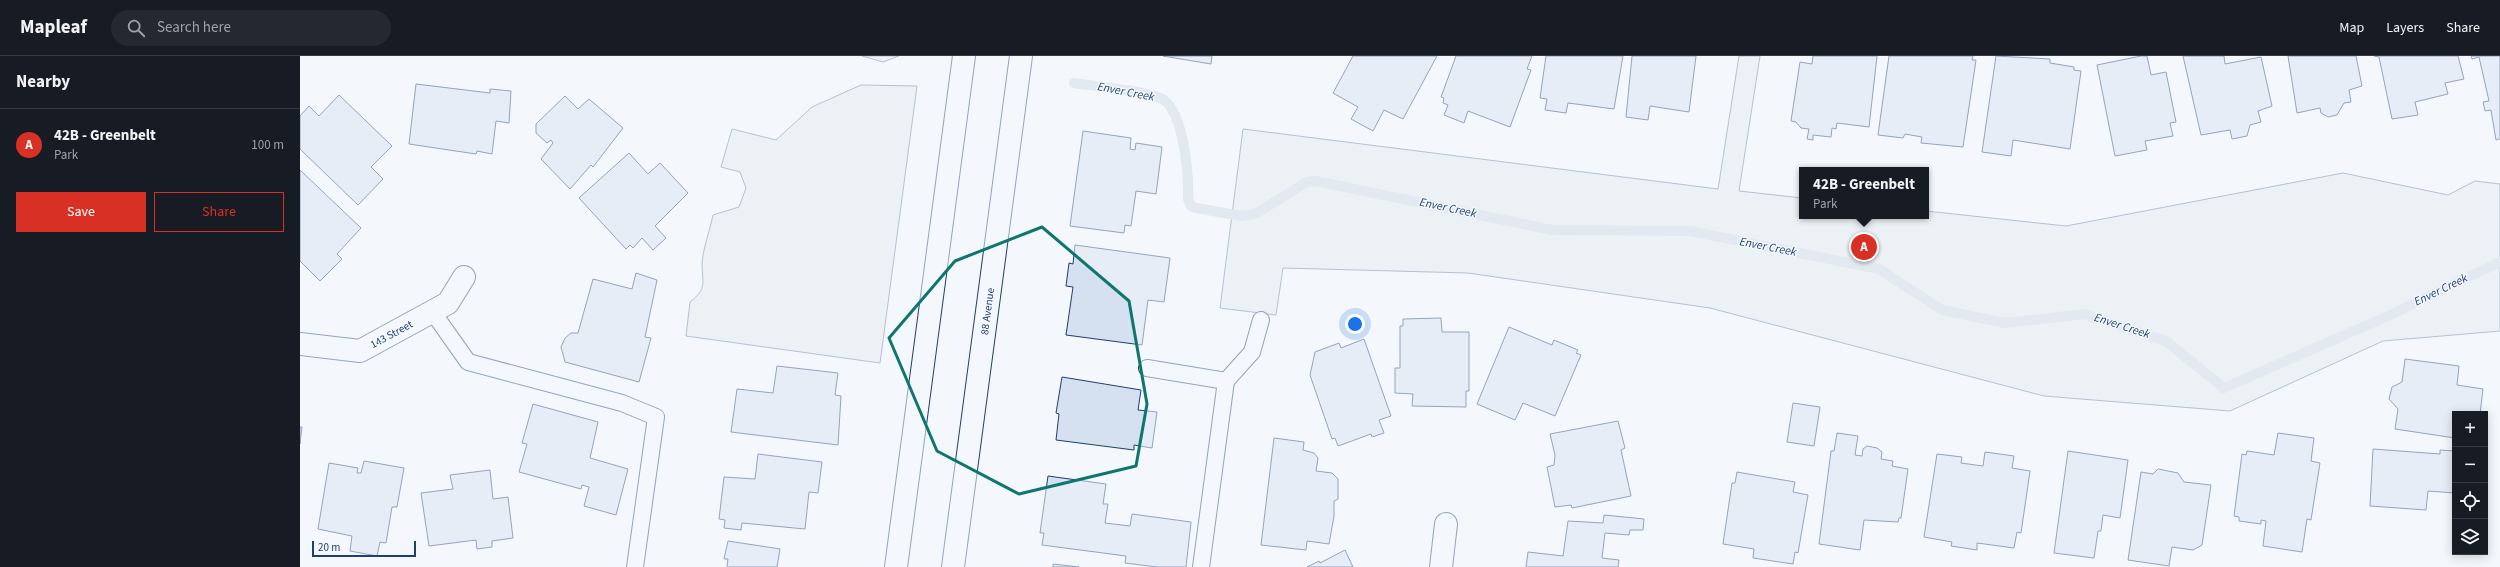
<!DOCTYPE html>
<meta charset="utf-8">
<style>
body{margin:0;font-family:"Source Sans 3",sans-serif;background:#242831;color:#f1f3f6}
.controls{position:absolute;right:12px;bottom:12px;display:grid;overflow:hidden;border-radius:0px;box-shadow:0 2px 10px #0003}
.controls button{width:36px;height:36px;display:grid;place-items:center;padding:0;border:0;border-bottom:1px solid #363941;background:#171b24;color:#f1f3f6;font:20px sans-serif}
.scale{position:absolute;left:12px;bottom:10px;width:104px;box-sizing:border-box;padding-left:4px;border:2px solid #1d3f73;border-top:0;font-size:11px;line-height:14px;white-space:nowrap;color:#1d3f73;-webkit-text-stroke:3px #f4f7fb;paint-order:stroke}
.you{position:absolute;left:1055px;top:268px;width:14px;height:14px;margin:-10px;border:3px solid #fff;border-radius:50%;background:#1a73e8;box-shadow:0 0 0 6px #1a73e833}
.badge{display:grid;place-items:center;width:26px;height:26px;border-radius:50%;background:#d93025;color:#fff;font-size:13px;font-weight:700}
.pin{position:absolute;translate:-50% -50%;border:2px solid #fff;box-shadow:0 1px 4px #0006}
.popup{position:absolute;left:1499px;top:111px;width:130px;height:52px;box-sizing:border-box;display:grid;place-content:center;border-radius:0px;background:#171b24;filter:drop-shadow(0 1px 3px #0005);font-size:13px;white-space:nowrap;color:#9ea1a6}
.popup b{font-size:15px;color:#f1f3f6}
.popup::after{content:'';position:absolute;left:50%;top:100%;margin-left:-8px;border:8px solid transparent;border-top-color:#171b24}
.list{margin:0;padding:0;list-style:none}
h2{display:flex;justify-content:space-between;align-items:center;height:52px;margin:0;padding:0 16px;font-size:17px}
h2 small{font-size:13px;font-weight:400;color:#9ea1a6}
.list li{display:grid;grid-template-columns:26px 1fr auto;gap:12px;align-items:center;box-sizing:border-box;height:72px;padding:0 16px;border-top:1px solid #363941}
.list b{display:block;font-size:15px;white-space:nowrap}
.list p{margin:0;font-size:13px;white-space:nowrap;color:#9ea1a6}
.list em{font-size:13px;font-style:normal;color:#9ea1a6}
.actions{display:flex;gap:8px;padding:12px 16px}
.actions a{flex:1;padding:9px 0;border:1px solid #d93025;border-radius:0px;text-align:center;font-size:14px;color:#d93025}
.actions .main{background:#d93025;color:#fff}
.icon{flex:none;width:22px;height:22px;fill:none;stroke:currentColor;stroke-width:2;stroke-linecap:round;stroke-linejoin:round}
.map{position:relative;flex:none;width:2200px;height:511px;overflow:hidden}
header{display:flex;align-items:center;gap:24px;box-sizing:border-box;height:56px;padding:0 20px;background:#171b24;border-bottom:1px solid #363941}
header strong{font-size:19px}
nav{display:flex;gap:22px;margin-inline-start:auto;font-size:14px}
.search{width:280px;height:36px;background:#242831;display:flex;align-items:center;gap:10px;box-sizing:border-box;padding:0 14px;border-radius:22px;color:#9ea1a6;font-size:15px}
main{display:flex}
aside{flex:1;background:#171b24}
.map>svg:first-child{display:block}
.green{fill:#e3e9f0;stroke:#687fa3}
.lines{fill:none;stroke-linecap:round;stroke-linejoin:round}
.stream{stroke:#cfd7e4;stroke-width:10}
.building{fill:#d5e0f0;stroke:#1d3f73}
.lane-casing{stroke:#1d3f73;stroke-width:18}
.street-casing{stroke:#1d3f73;stroke-width:24}
.secondary-casing{stroke:#1d3f73;stroke-width:24}
.lane{stroke:#f4f7fb;stroke-width:16}
.street{stroke:#f4f7fb;stroke-width:22}
.secondary{stroke:#f4f7fb;stroke-width:22}
.marked{fill:none;stroke:#0f766e;stroke-width:3;stroke-linejoin:round}
.labels{text-anchor:middle;dominant-baseline:central;stroke-width:3;stroke-linejoin:round;paint-order:stroke}
.street-label{font-size:11px;fill:#1d3f73;stroke:#f4f7fb}
.water-label{font-size:12px;font-style:italic;fill:#1d3f73;stroke:#f4f7fb}
</style>
<header>
<strong>Mapleaf</strong>
<div class="search"><svg class="icon" aria-label="search" viewBox="0 0 24 24"><circle cx="10" cy="10" r="6"/><path d="M15 15l6 6"/></svg>Search here</div>
<nav><a>Map</a><a>Layers</a><a>Share</a></nav>
</header>
<main>
<aside>
<h2>Nearby<small></small></h2>
<ul class="list">
<li><span class="badge">A</span><div><b>42B - Greenbelt</b><p>Park</p></div><em>100 m</em></li>
</ul>
<div class="actions"><a class="main">Save</a><a>Share</a></div>
</aside>
<div class="map">
<svg width="2200" height="511" viewBox="0 0 2200 511">
<rect width="100%" height="100%" fill="#f4f7fb"/>
<!-- green -->
<g class="green">
<path d="M562 0H599L583 6Z"/>
<path d="M1439 0H1460L1439 135 1502 142V160H1626V155L1766 170 2043 117 2148 139 2175 125 2200 128V275L2083 285 1930 355 1744 340 1410 252 1168 217 983 212 976 259 920 252 943 73 1418 133Z"/>
<path d="M561 29 617 30 580 307 386 280 390 246C408 232 402 226 402 208 403 192 410 174 413 159L439 151 446 132 440 116 421 111 432 73 476 84 512 51Z"/>
</g>
<g class="lines">
<!-- stream -->
<path class="stream" d="M774 27C793 30 850 35 864 44 884 59 889 119 888 143L891 150 896 152 941 160 955 158 1007 126 1016 125 1252 174 1390 175 1579 213 1642 254 1705 267 1784 258 1866 285 1924 332 2088 260 2200 206"/>
</g>
<!-- building -->
<g class="building">
<path d="M863 0H912L911 8Z"/>
<path d="M1053 0H1137L1103 63 1084 54 1073 75 1051 63 1058 51 1033 37Z"/>
<path d="M1156 0H1232L1227 13 1231 14 1210 71 1168 55 1164 67 1144 59 1148 49 1143 47 1144 42 1141 41Z"/>
<path d="M1246 0H1323L1314 53 1268 47 1266 57 1245 54 1247 43 1240 42Z"/>
<path d="M1332 0H1396L1389 56 1350 50 1348 64 1326 61Z"/>
<path d="M1513 0H1577L1569 71 1537 67 1536 73 1532 72 1531 81 1513 79V84L1507 83 1509 73 1501 72 1496 66 1491 65 1500 6 1512 8Z"/>
<path d="M1589 0H1673L1672 4H1676L1663 91 1621 87 1622 81 1605 78 1603 82 1578 79Z"/>
<path d="M1696 0 1750 3V7L1774 11V14L1781 15 1770 93 1713 84 1711 100 1682 96Z"/>
<path d="M1841 0H1847L1851 19 1866 16 1876 66 1870 67 1873 80 1845 85 1847 94 1815 100 1797 9Z"/>
<path d="M1883 0H1924L1925 8 1961 1 1972 50 1958 55 1961 66 1950 69 1947 80 1932 83 1930 74 1901 79Z"/>
<path d="M1988 0H2056L2062 30 2049 34 2051 46 2044 47 2037 59 2028 61 2021 57 2020 52 1997 57Z"/>
<path d="M2074 0H2158L2164 23 2145 27 2148 38 2115 46 2118 59 2092 63 2079 1Z"/>
<path d="M2171 0H2200V83L2196 84 2191 54 2185 55 2183 46 2189 45 2179 1 2172 3Z"/>
<path d="M116 28 190 37V33L211 35 209 67 196 65 192 98 177 95 176 98 109 88Z"/>
<path d="M39 39 92 90 71 111 83 123 58 149 0 93V60L9 50 19 60Z"/>
<path d="M265 40 278 53 289 43 323 72 293 111 291 109 270 133 241 103 253 87 251 84 247 87 236 77V68Z"/>
<path d="M783 75 831 82 830 93 835 94 836 87 862 91 856 138 836 135 831 170 825 169 824 177 770 170Z"/>
<path d="M329 97 348 118 360 107 388 137 355 170 366 182 353 194 342 182 333 192 330 189 326 193 279 142Z"/>
<path d="M0 114 61 172 37 198 42 203 20 225 0 205Z"/>
<path d="M775 189 870 202 864 246 848 244 842 289 766 279 773 231 766 230 769 207 773 208Z"/>
<path d="M336 217 357 224 345 281 351 282 339 326 265 306 261 291 265 282 271 277H278L293 223 332 233Z"/>
<path d="M1141 262 1142 276H1169V335H1166V351L1112 350 1113 338 1095 337V312H1100V270H1103V263Z"/>
<path d="M1209 271 1252 289 1254 284 1278 294 1276 297 1281 299 1255 360 1223 347 1215 364 1177 348Z"/>
<path d="M1064 283 1091 360 1079 364 1084 377 1072 381 1071 378 1038 390 1035 382 1032 383 1010 319 1015 296 1039 287 1041 292Z"/>
<path d="M2105 303 2159 310 2157 329 2183 333 2180 358H2155V382L2095 373 2098 353 2089 343 2092 331 2102 326Z"/>
<path d="M477 310 538 317 535 339 541 340 538 389 431 376 437 333 473 337Z"/>
<path d="M762 321 841 334 838 354 857 356 852 392 834 389V394L756 384 759 358 756 357Z"/>
<path d="M1493 347 1520 351 1514 390 1487 386Z"/>
<path d="M233 348 298 366 290 402 328 413 316 459 284 450 289 431 282 429 281 433 219 416 227 388 222 387Z"/>
<path d="M1318 365 1325 392 1321 394 1331 440 1272 452 1271 449 1255 451 1247 411 1254 409 1255 399 1250 378Z"/>
<path d="M0 371H2L0 388Z"/>
<path d="M1537 377 1558 380 1555 399 1562 400 1563 393 1567 390 1577 392 1582 396 1581 403 1593 405 1592 410 1608 413 1601 462H1599L1598 466 1564 464 1560 494 1519 488 1531 395H1534Z"/>
<path d="M1978 377 2014 382 2011 405 2020 407 2011 464 2007 463 2002 496 1963 490 1966 465 1961 464V468L1939 465V461L1934 460 1942 398 1946 399 1947 395 1974 399Z"/>
<path d="M974 382 1004 386 1003 394 1014 397 1018 402 1016 415 1032 417 1038 423V443L1034 445V460L1029 488 1007 485 1006 494 961 489Z"/>
<path d="M2073 393 2140 398V394L2155 395V437L2128 435 2126 454 2070 450Z"/>
<path d="M1768 395 1828 404 1820 462 1803 459 1801 475H1798L1794 502 1754 497Z"/>
<path d="M1685 396 1714 400 1712 412 1730 415 1721 477 1717 476 1714 492 1677 487V494L1651 490 1652 486 1624 481 1637 398 1662 401 1661 407 1683 410Z"/>
<path d="M458 398 522 406 518 437 509 436 505 473 442 467 441 474 424 472 425 464 419 463 424 421 455 423Z"/>
<path d="M64 405 104 412 97 451H92L86 487 80 486 77 500 50 495 52 480 18 473 29 407 58 412 57 417H61Z"/>
<path d="M1858 413 1878 417 1884 426 1911 429 1902 489 1893 494 1872 491 1869 510 1828 504 1841 416 1853 418Z"/>
<path d="M190 414 193 443 208 441 213 482 192 485V491L177 493 176 484 129 490 121 437 153 433 150 419Z"/>
<path d="M1437 416 1495 426 1493 436 1508 439 1498 497 1495 496 1493 508 1453 502 1454 493 1423 488 1432 427H1435Z"/>
<path d="M748 420 806 428 803 448H808L805 467 830 470 832 458 891 466 886 511H857L825 507 826 500 742 489 744 477H740Z"/>
<path d="M1304 459 1344 463 1343 474H1330L1329 479 1305 477 1302 502 1319 504 1318 511H1226L1228 496 1263 500 1268 465 1303 467Z"/>
<path d="M428 485 480 493 477 511H427L428 503H424Z"/>
<path d="M1045 494 1053 511H1007L1019 505 1020 507Z"/>
<path d="M753 508 779 511H753Z"/>
</g>
<g class="lines">
<defs>
<g id="lane">
<path d="M132 255 168 306 322 347 356 361 335 511"/>
<path d="M847 312 926 325 952 296 961 264"/>
<path d="M901 511 926 325"/>
</g>
<g id="street">
<path id="s1" d="M0 288 60 295 148 247 164 221"/>
<path d="M1141 511 1146 468"/>
</g>
<g id="secondary">
<path d="M596 511 664 0"/>
<path id="s2" d="M653 511 721 0"/>
</g>
</defs>
<!-- lane casing -->
<use href="#lane" class="lane-casing"/>
<!-- street casing -->
<use href="#street" class="street-casing"/>
<!-- secondary casing -->
<use href="#secondary" class="secondary-casing"/>
<!-- lane -->
<use href="#lane" class="lane"/>
<!-- street -->
<use href="#street" class="street"/>
<!-- secondary -->
<use href="#secondary" class="secondary"/>
</g>
<!-- marked area -->
<path d="M0 0H2200V511H0ZM742 171 829 245 847 348 836 410 719 438 637 395 589 282 655 205Z" fill="#f4f7fb" fill-opacity=".55" fill-rule="evenodd"/>
<path class="marked" d="M742 171 829 245 847 348 836 410 719 438 637 395 589 282 655 205Z"/>
<g class="labels">
<!-- street labels -->
<g class="street-label">
<text stroke="none"><textPath href="#s2" startOffset="258">88 Avenue</textPath></text>
<text stroke="none"><textPath href="#s1" startOffset="96">143 Street</textPath></text>
</g>
<!-- water labels -->
<g class="water-label">
<text transform="translate(826 36) rotate(11)">Enver Creek</text>
<text transform="translate(1148 152) rotate(12)">Enver Creek</text>
<text transform="translate(1468 191) rotate(11)">Enver Creek</text>
<text transform="translate(2141 234) rotate(-26)">Enver Creek</text>
<text transform="translate(1822 270) rotate(18)">Enver Creek</text>
</g>
</g>
</svg>
<div class="controls">
<button>+</button>
<button>−</button>
<button><svg class="icon" aria-label="locate" viewBox="0 0 24 24"><circle cx="12" cy="12" r="6"/><path d="M12 2v4M12 18v4M2 12h4M18 12h4"/></svg></button>
<button><svg class="icon" aria-label="layers" viewBox="0 0 24 24"><path d="M12 4l9 5-9 5-9-5zM3 14l9 5 9-5"/></svg></button>
</div>
<div class="scale">20 m</div>
<div class="you"></div>
<div class="pin badge" style="left:1564px;top:191px">A</div>
<div class="popup"><b>42B - Greenbelt</b>Park</div>
</div>
</main>
